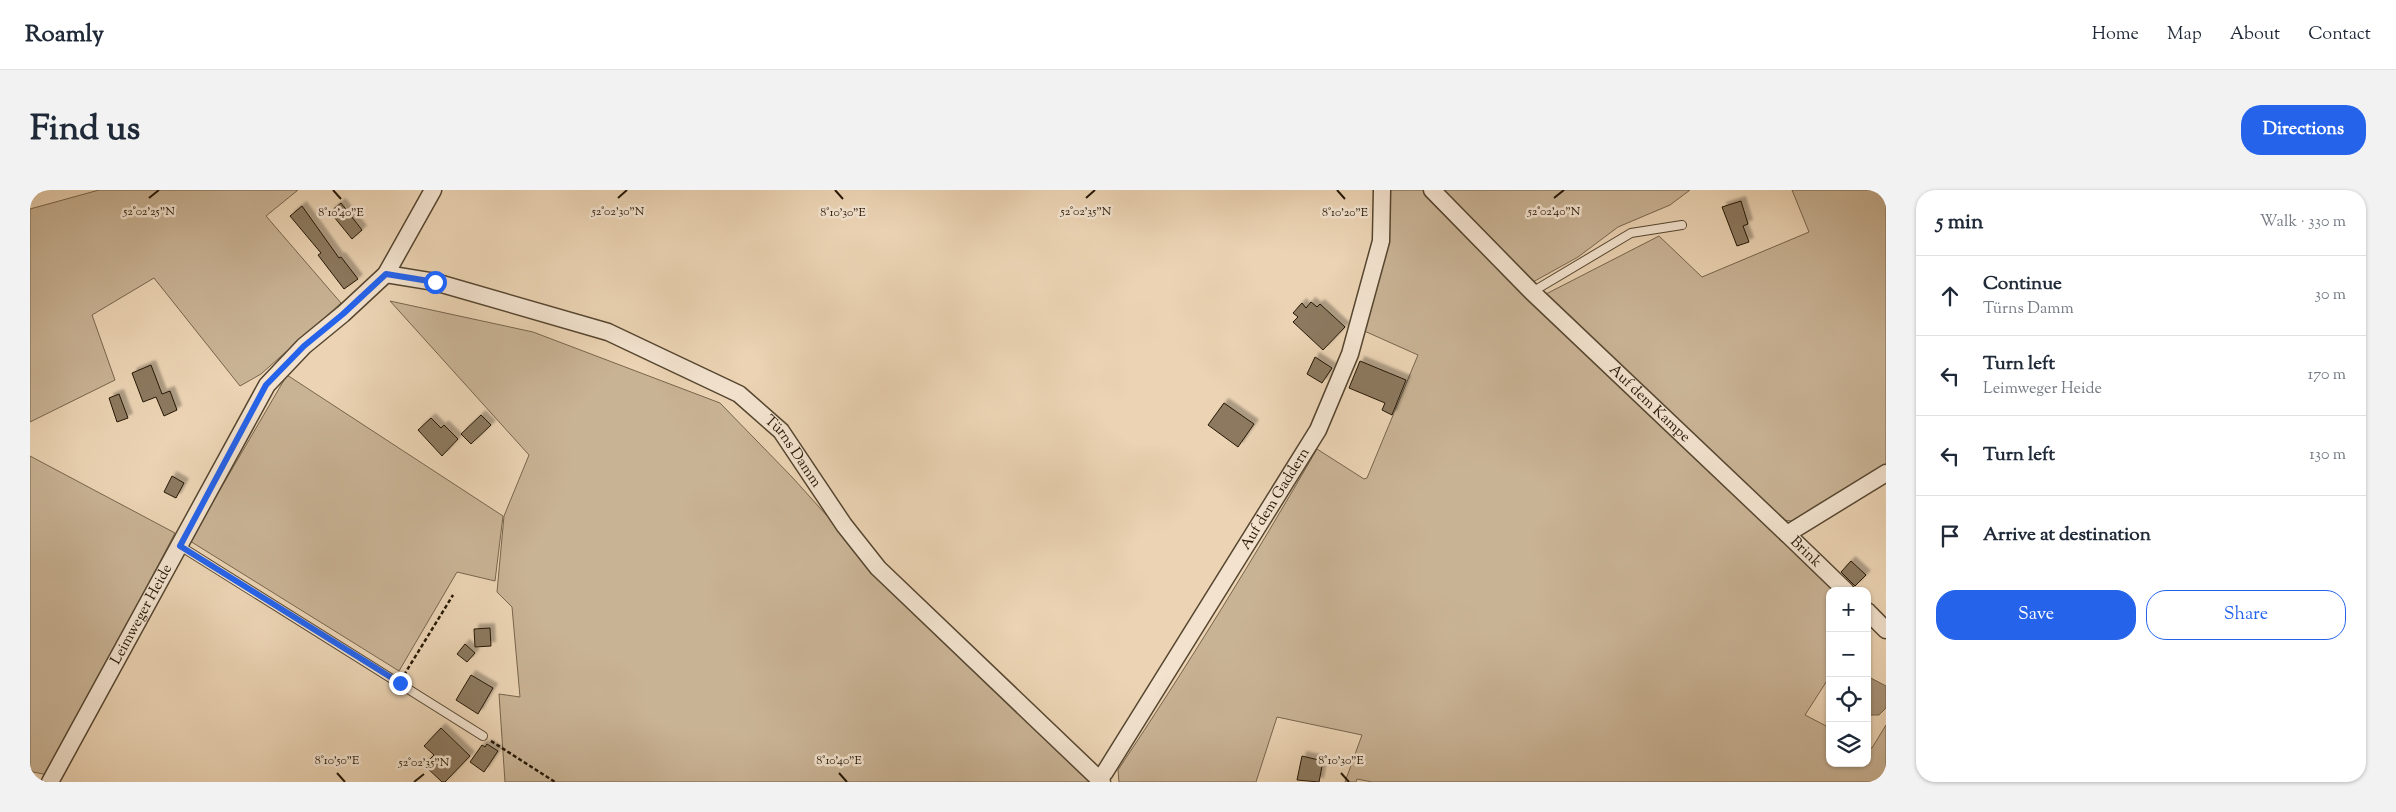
<!DOCTYPE html>
<meta charset="utf-8">
<style>
body{margin:0;font-family:"Sorts Mill Goudy",serif;background:#f2f2f3;color:#1f2937}
.controls{position:absolute;right:15px;bottom:15px;display:grid;overflow:hidden;border-radius:10px;box-shadow:0 1px 4px #0004}
.controls button{width:45px;height:45px;display:grid;place-items:center;padding:0;border:0;border-bottom:1px solid #e0e1e3;background:#fff;color:#1f2937;font:25px sans-serif}
.stop{position:absolute;width:15px;height:15px;margin:-11px;border:4px solid #2563eb;border-radius:50%;background:#fff}
.stop.end{background:#2563eb;border-color:#fff;box-shadow:0 1px 5px #0008}
.list{margin:0;padding:0;list-style:none}
h2{display:flex;justify-content:space-between;align-items:center;height:65px;margin:0;padding:0 20px;font-size:21px}
h2 small{font-size:16px;font-weight:400;color:#747a83}
.list li{display:grid;grid-template-columns:32px 1fr auto;gap:15px;align-items:center;box-sizing:border-box;height:80px;padding:0 20px;border-top:1px solid #e0e1e3}
.list b{display:block;font-size:19px;white-space:nowrap}
.list p{margin:0;font-size:16px;white-space:nowrap;color:#747a83}
.list em{font-size:16px;font-style:normal;color:#747a83}
.actions{display:flex;gap:10px;padding:15px 20px}
.actions a{flex:1;padding:11px 0;border:1px solid #2563eb;border-radius:20px;text-align:center;font-size:18px;color:#2563eb}
.actions .main{background:#2563eb;color:#fff}
.icon{flex:none;width:28px;height:28px;fill:none;stroke:currentColor;stroke-width:2;stroke-linecap:round;stroke-linejoin:round}
.map{position:relative;flex:none;width:1856px;height:592px;overflow:hidden;border-radius:20px}
header{display:flex;align-items:center;gap:30px;box-sizing:border-box;height:70px;padding:0 25px;background:#fff;border-bottom:1px solid #e0e1e3}
header strong{font-size:24px}
nav{display:flex;gap:28px;margin-inline-start:auto;font-size:18px}
.intro{display:flex;align-items:center;justify-content:space-between;box-sizing:border-box;height:120px;padding:0 30px}
h1{margin:0;font-size:35px}
.button{padding:12px 22px;border-radius:20px;background:#2563eb;color:#fff;font-size:18px;font-weight:700}
main{display:flex;gap:30px;padding:0 30px}
aside{flex:1;background:#fff;border-radius:20px;box-shadow:0 1px 4px #0004}
.map>svg:first-child{display:block}
.green{fill:#c9b395;stroke:#77654d}
.water{fill:#a89378;stroke:#74614a}
.building{fill:#8c795f;stroke:#251705;filter:url(#shadow)}
.lines{fill:none;stroke-linecap:round;stroke-linejoin:round}
.service-casing{stroke:#564630;stroke-width:10}
.minor-casing{stroke:#564630;stroke-width:19}
.path{stroke:#251705;stroke-width:2.5;stroke-dasharray:4 2.5;stroke-linecap:butt}
.service{stroke:#f2e2ce;stroke-width:8}
.minor{stroke:#f2e2ce;stroke-width:16}
.route{stroke:#2563eb;stroke-width:6}
.ticks{fill:none;stroke:#251705;stroke-width:2}
.labels{text-anchor:middle;dominant-baseline:central;stroke-width:5;stroke-linejoin:round;paint-order:stroke}
.street-label{font-size:15px;fill:#251705;stroke:#f2e2ce}
.ticks-label{font-size:12px;text-anchor:middle;fill:#251705;stroke:#f2e2ce;stroke-width:5;stroke-linejoin:round;paint-order:stroke}
</style>
<header>
<strong>Roamly</strong>
<nav><a>Home</a><a>Map</a><a>About</a><a>Contact</a></nav>
</header>
<div class="intro"><h1>Find us</h1><a class="button">Directions</a></div>
<main>
<div class="map">
<svg width="1856" height="592" viewBox="0 0 1856 592">
<defs>
<filter id="shadow"><feDropShadow dx="4.5" dy="-4.5" stdDeviation="1" flood-color="#0004"/></filter>
</defs>
<rect width="100%" height="100%" fill="#ebd3b3"/>
<filter id="stains"><feTurbulence type="fractalNoise" baseFrequency=".004" numOctaves="4"/><feColorMatrix values="0 0 0 0 .2 0 0 0 0 .09 0 0 0 0 .02 0 0 0 .5 -.17"/></filter>
<radialGradient id="worn" r=".72"><stop offset=".6" stop-color="#630" stop-opacity="0"/><stop offset="1" stop-color="#630" stop-opacity=".3"/></radialGradient>
<!-- green -->
<g class="green">
<path d="M69 0H268L236 26 311 113 231 184 210 196 124 88 62 125 85 190 0 232V19Z"/>
<path d="M1357 0H1396L1806 401H1800V486L1775 525 1800 538V573H1837V556L1842 558 1856 535V592H1342L1327 589 1326 592H1315L1332 545 1247 527 1226 592H1089L1088 580C1158 475 1224 368 1287 259L1334 289 1337 288 1388 165 1332 140Z"/>
<path d="M1409 0H1660L1640 15 1588 37 1548 67 1503 92 1429 22Z"/>
<path d="M1762 0H1856V276L1764 331 1748 330 1514 105 1629 46 1672 87 1779 42Z"/>
<path d="M360 111 503 142 690 213 762 287 890 429 1060 592H475L469 504 490 507 482 417 467 402 474 326 499 265Z"/>
<path d="M257 185 473 326 465 391 427 382 369 481 160 351Z"/>
<path d="M0 266 145 343 18 585 3 582 0 578Z"/>
</g>
<!-- water -->
<path class="water" d="M1837 486 1856 496V518L1849 525H1837Z"/>
<!-- building -->
<g class="building">
<path d="M1711 11 1718 34 1713 36 1719 52 1707 56 1692 17Z"/>
<path d="M311 13 332 40 322 49 300 22Z"/>
<path d="M272 16 309 68 311 67 328 89 314 99 288 65 291 63 260 26Z"/>
<path d="M1281 112 1287 117 1290 114 1315 137 1293 160 1263 132 1268 127 1263 123 1272 113 1276 118Z"/>
<path d="M1285 167 1302 178 1292 193 1277 184Z"/>
<path d="M1330 171 1376 190 1362 225 1352 220 1355 213 1319 198Z"/>
<path d="M121 175 132 204 140 201 147 220 134 226 126 207 113 212 102 183Z"/>
<path d="M89 204 98 228 87 232 79 208Z"/>
<path d="M1194 213 1224 234 1208 257 1178 235Z"/>
<path d="M451 225 461 235 441 254 431 244Z"/>
<path d="M401 228 411 238 414 235 428 249 412 266 388 240Z"/>
<path d="M142 286 154 293 146 308 134 302Z"/>
<path d="M1821 371 1836 385 1825 396 1811 382Z"/>
<path d="M460 438 461 456 445 457 444 439Z"/>
<path d="M435 454 445 463 437 472 427 464Z"/>
<path d="M441 485 463 498 448 524 426 510Z"/>
<path d="M411 538 440 566 415 592H412L394 575 404 565 394 556Z"/>
<path d="M457 554 468 561 454 582 440 572 452 555 455 557Z"/>
<path d="M1272 566 1293 571 1289 592 1267 590Z"/>
</g>
<g class="lines">
<defs>
<g id="service">
<path d="M1502 102 1601 43 1652 35"/>
<path d="M150 356 453 546"/>
</g>
<g id="minor">
<path id="s1" d="M1402 0 1502 102 1757 344 1856 283"/>
<path id="s2" d="M356 84 405 92 578 142 709 204 751 241 814 335 848 378 1072 592"/>
<path id="s3" d="M1757 344 1816 401"/>
<path d="M1837 421 1856 440"/>
<path id="s4" d="M1069 589 1075 582 1288 240 1320 164 1351 51 1352 0"/>
<path id="s5" d="M20 592 237 195 274 156 313 124 356 84 403 0"/>
</g>
</defs>
<!-- service casing -->
<use href="#service" class="service-casing"/>
<!-- minor casing -->
<use href="#minor" class="minor-casing"/>
<!-- path -->
<g class="path">
<path d="M374 485 423 405"/>
<path d="M461 551 525 592"/>
</g>
<!-- service -->
<use href="#service" class="service"/>
<!-- minor -->
<use href="#minor" class="minor"/>
</g>
<g class="lines">
<!-- route -->
<path class="route" d="M370 493 150 356 236 195 274 156 313 124 356 84 405 92"/>
</g>
<!-- ticks -->
<path class="ticks" d="M303 0 311 9M805 0 813 9M1307 0 1315 9M119 8 129 0M588 8 597 0M1056 8 1065 0M1524 8 1534 0M307 583 315 592M809 583 817 592M1311 583 1319 592M384 592 394 584"/>
<g class="labels">
<!-- street labels -->
<g class="street-label">
<text stroke="none"><textPath href="#s1" startOffset="305">Auf dem Kampe</textPath></text>
<text stroke="none"><textPath href="#s2" startOffset="454">Türns Damm</textPath></text>
<text stroke="none"><textPath href="#s4" startOffset="331">Auf dem Gaddern</textPath></text>
<text stroke="none"><textPath href="#s3" startOffset="26">Brink</textPath></text>
<text stroke="none"><textPath href="#s5" startOffset="191">Leimweger Heide</textPath></text>
</g>
</g>
<g class="ticks-label">
<text x="119" y="25">52°02'25"N</text>
<text x="588" y="25">52°02'30"N</text>
<text x="1056" y="25">52°02'35"N</text>
<text x="1524" y="25">52°02'40"N</text>
<text x="311" y="26">8°10'40"E</text>
<text x="813" y="26">8°10'30"E</text>
<text x="1315" y="26">8°10'20"E</text>
<text x="307" y="574">8°10'50"E</text>
<text x="809" y="574">8°10'40"E</text>
<text x="1311" y="574">8°10'30"E</text>
<text x="394" y="576">52°02'35"N</text>
</g>
<rect width="100%" height="100%" filter="url(#stains)"/>
<rect width="100%" height="100%" fill="url(#worn)"/>
</svg>
<div class="controls">
<button>+</button>
<button>−</button>
<button><svg class="icon" aria-label="locate" viewBox="0 0 24 24"><circle cx="12" cy="12" r="6"/><path d="M12 2v4M12 18v4M2 12h4M18 12h4"/></svg></button>
<button><svg class="icon" aria-label="layers" viewBox="0 0 24 24"><path d="M12 4l9 5-9 5-9-5zM3 14l9 5 9-5"/></svg></button>
</div>
<div class="stop" style="left:405px;top:92px"></div>
<div class="stop end" style="left:370px;top:493px"></div>
</div>
<aside>
<h2>5 min<small>Walk · 330 m</small></h2>
<ul class="list">
<li><svg class="icon" aria-label="ahead" viewBox="0 0 24 24"><path d="M12 20V5M6 11l6-6 6 6"/></svg><div><b>Continue</b><p>Türns Damm</p></div><em>30 m</em></li>
<li><svg class="icon" aria-label="left" viewBox="0 0 24 24"><path d="M17 20v-9H6M10 6l-5 5 5 5"/></svg><div><b>Turn left</b><p>Leimweger Heide</p></div><em>170 m</em></li>
<li><svg class="icon" aria-label="left" viewBox="0 0 24 24"><path d="M17 20v-9H6M10 6l-5 5 5 5"/></svg><div><b>Turn left</b></div><em>130 m</em></li>
<li><svg class="icon" aria-label="arrive" viewBox="0 0 24 24"><path d="M6 21V4h12l-3 4 3 4H6"/></svg><div><b>Arrive at destination</b></div></li>
</ul>
<div class="actions"><a class="main">Save</a><a>Share</a></div>
</aside>
</main>
